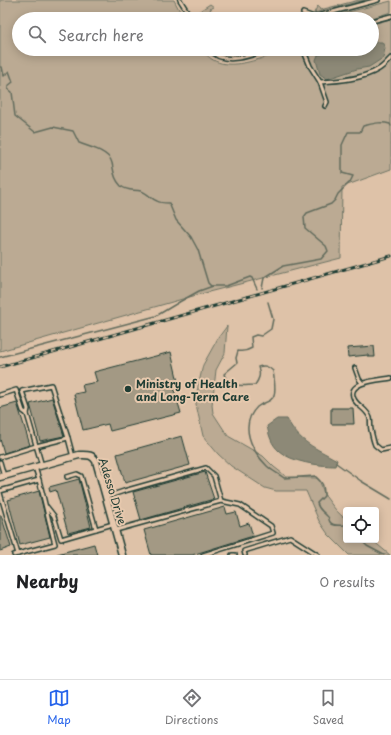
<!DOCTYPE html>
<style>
body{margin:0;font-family:"Playpen Sans",sans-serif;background:#f6f6f6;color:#202124}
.controls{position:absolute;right:12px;bottom:12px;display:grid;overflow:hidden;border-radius:4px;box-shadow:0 2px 10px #0003}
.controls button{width:36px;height:36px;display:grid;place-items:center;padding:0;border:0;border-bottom:1px solid #e0e0e0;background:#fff;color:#202124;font:20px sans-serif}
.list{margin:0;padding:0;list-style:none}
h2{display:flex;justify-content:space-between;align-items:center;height:52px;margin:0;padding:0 16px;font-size:17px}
h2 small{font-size:13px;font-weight:400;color:#757577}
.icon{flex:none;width:22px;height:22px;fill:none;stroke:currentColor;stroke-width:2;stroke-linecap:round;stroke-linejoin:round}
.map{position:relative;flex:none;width:391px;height:555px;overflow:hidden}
.search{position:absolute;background:#fff;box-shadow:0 2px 10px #0003;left:12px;right:12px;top:12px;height:44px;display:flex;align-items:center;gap:10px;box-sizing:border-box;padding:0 14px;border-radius:22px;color:#757577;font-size:15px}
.sheet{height:124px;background:#fff}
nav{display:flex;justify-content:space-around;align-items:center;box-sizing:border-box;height:56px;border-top:1px solid #e0e0e0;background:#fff;font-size:11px;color:#757577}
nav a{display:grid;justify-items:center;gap:2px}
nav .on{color:#2563eb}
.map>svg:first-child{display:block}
.green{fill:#bbaa93;stroke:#6d7464}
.water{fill:#8d8977;stroke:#616b5c}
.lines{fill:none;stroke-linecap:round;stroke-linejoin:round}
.stream{stroke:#616b5c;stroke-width:1.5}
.building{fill:#a39984;stroke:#1f3d34}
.service-casing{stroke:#1f3d34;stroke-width:6}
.minor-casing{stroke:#1f3d34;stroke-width:9}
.service{stroke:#e6c8ad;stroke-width:3}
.minor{stroke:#e6c8ad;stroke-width:6}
.rail-casing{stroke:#1f3d34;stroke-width:3}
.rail{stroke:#e6c8ad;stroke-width:1.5;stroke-dasharray:4.5;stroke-linecap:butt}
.poi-dot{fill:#1f3d34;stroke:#e6c8ad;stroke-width:1.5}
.labels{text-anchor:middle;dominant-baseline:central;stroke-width:4;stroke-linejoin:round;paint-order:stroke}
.poi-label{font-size:11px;font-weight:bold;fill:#1f3d34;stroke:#e6c8ad;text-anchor:start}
.street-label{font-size:11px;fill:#1f3d34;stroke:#e6c8ad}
</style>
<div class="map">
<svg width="391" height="555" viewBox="0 0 391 555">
<rect width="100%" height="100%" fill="#dec2a8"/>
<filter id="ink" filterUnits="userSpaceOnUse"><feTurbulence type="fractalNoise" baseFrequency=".025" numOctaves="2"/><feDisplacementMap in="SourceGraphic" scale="8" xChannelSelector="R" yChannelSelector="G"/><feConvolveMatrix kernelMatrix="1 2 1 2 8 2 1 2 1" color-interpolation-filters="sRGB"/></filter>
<g filter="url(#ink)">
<!-- green -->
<g class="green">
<path d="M0 0H174L184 19H19V49H202C222 81 268 53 295 49 303 48 312 49 320 49 337 49 355 49 372 49V24L391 19V169L342 187 341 258 193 296 0 351Z"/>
<path d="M359 0H365L314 13 317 7 318 6 320 10Z"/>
<path d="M391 1V12L369 19H321Z"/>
<path d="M210 4 214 7 210 9 215 19H195V14Z"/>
<path d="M216 49H258C241 53 232 57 216 49Z"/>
<path d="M227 326 225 353 216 370 212 405 213 413 228 436 263 456 274 467 287 477 316 478C322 481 322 492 326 497 332 505 338 514 346 519V540H372L390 555H349L328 534 319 521 306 491H276L265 488 231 466 218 454 203 436 196 404 198 387 203 365 218 338Z"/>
</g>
<!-- water -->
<g class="water">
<path d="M372 42H382L385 48 383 58 369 67 357 69 327 79 320 74 316 60 318 55 337 49H372Z"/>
<path d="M277 419H287C300 443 314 447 337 460L335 466C319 466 291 462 279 451 271 444 269 435 267 426Z"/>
</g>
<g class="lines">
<!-- stream -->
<g class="stream">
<path d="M0 67H2L4 76 9 71 13 82 8 86V89L12 92 15 116 35 132 53 127 73 131 79 143C88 146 110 152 112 163 114 172 114 179 121 186 128 192 134 189 141 191 148 193 151 199 157 201 160 203 165 203 169 203L176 220 191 237 198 250 208 283 211 286H226L250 277 252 278 257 289"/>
<path d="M262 288 264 278 283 266 321 259 328 251 326 246 305 228 304 217 307 213 331 204 335 200 338 194 350 182 353 176 342 173V145L348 132H360L363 126C372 124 380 121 390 124L391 126"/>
<path d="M268 302 273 319 271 329 261 336 256 335 251 337 252 348C247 351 243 352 238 351L236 358 237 363 224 374C228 389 243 385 255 385 259 379 261 375 258 367 265 365 268 366 273 371 274 377 276 390 274 395 272 403 262 402 257 407 239 425 251 450 267 466 272 471 279 474 284 478L315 476C323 483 324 485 324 496L317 503C319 511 322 510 327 516 330 518 328 519 330 522 333 527 341 525 346 525"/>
<path d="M0 357 156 316 181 301 199 291 213 286"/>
<path d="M336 463 361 481 391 499"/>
<path d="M361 540 367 546 384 555"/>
</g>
</g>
<!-- building -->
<g class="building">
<path d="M374 346 375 357H368V355L348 357 347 348Z"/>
<path d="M171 352 178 382 172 383 181 413 110 431 108 424 83 430 74 394 84 392 82 385 97 382 94 372Z"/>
<path d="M52 398 64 436 40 441 30 404Z"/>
<path d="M17 403 30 445 4 453 0 439V408Z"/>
<path d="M331 408H353L354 424H331Z"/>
<path d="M182 436 190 465 125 483 117 454Z"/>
<path d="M205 472 214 499 141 520 133 492Z"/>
<path d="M79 479 91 527 68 533 56 490 50 492 49 487Z"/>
<path d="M39 491 50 537 20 545 8 500Z"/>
<path d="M225 507 227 514 236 512 240 526 249 523 253 536 192 555H151L144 530Z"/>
<path d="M0 515H1L11 547 0 551Z"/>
<path d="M94 544 97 555H57V554Z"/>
</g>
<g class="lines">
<defs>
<g id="service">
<path d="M180 0 192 19"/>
<path d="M303 13 314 17 378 0"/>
<path d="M372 21 391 16"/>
<path d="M209 49C224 68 253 54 272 49"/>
<path d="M303 49 310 66 320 82C339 81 363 79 379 69 384 66 387 62 391 58"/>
<path d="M320 82 327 102 325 106"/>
<path d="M355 368 359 379 362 383"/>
<path d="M391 378C381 380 345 381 354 399 357 406 367 409 370 418 371 422 370 426 371 430 372 435 373 440 375 445L381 450 391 448"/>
<path d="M0 395 16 390 23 411 27 414"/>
<path d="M0 457 36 446 68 438"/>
<path d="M0 462 4 476"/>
<path d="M42 466 27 414 28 409 22 391 51 385 68 438 73 457"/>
<path d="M35 467 39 480"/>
<path d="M67 477 77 474 81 476 96 529"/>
<path d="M0 491 39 480C45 502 49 523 55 544L14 555"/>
<path d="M0 493 18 554"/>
<path d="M106 497 124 491 206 468 214 476 221 501 116 530"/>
<path d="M47 507 54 516 61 539 113 524"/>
<path d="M203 555 273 533 271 526 240 505 221 501"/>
<path d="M232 555H235"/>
<path d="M245 555 244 551 290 537 318 555"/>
</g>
<path id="minor" d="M0 477 79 455C87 455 92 454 96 461L122 555"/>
</defs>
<!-- service casing -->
<use href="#service" class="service-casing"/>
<!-- minor casing -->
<use href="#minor" class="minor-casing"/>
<!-- service -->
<use href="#service" class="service"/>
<!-- minor -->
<use href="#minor" class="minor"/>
<defs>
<path id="rail" d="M0 367 391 256"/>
</defs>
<!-- rail casing -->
<use href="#rail" class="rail-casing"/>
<!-- rail -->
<use href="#rail" class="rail"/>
</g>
</g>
<!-- markers -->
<circle class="poi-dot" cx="128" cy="389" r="4"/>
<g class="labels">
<!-- poi labels -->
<g class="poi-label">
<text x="136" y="383">Ministry of Health<tspan x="136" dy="13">and Long-Term Care</tspan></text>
</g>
<!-- street labels -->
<g class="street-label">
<text transform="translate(113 491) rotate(73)">Adesso Drive</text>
</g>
</g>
</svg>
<div class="controls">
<button><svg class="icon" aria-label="locate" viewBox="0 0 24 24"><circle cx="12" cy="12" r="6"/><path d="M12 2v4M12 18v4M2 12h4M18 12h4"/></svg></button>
</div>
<div class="search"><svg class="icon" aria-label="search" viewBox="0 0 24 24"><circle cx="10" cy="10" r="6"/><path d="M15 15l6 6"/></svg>Search here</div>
</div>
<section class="sheet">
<h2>Nearby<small>0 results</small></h2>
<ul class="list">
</ul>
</section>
<nav>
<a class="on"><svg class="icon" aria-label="map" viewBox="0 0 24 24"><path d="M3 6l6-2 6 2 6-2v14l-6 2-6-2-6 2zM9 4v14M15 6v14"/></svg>Map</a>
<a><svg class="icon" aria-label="directions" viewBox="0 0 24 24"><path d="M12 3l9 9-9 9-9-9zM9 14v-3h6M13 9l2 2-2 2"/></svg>Directions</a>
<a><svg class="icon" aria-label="saved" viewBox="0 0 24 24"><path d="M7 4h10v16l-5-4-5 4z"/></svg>Saved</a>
</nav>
